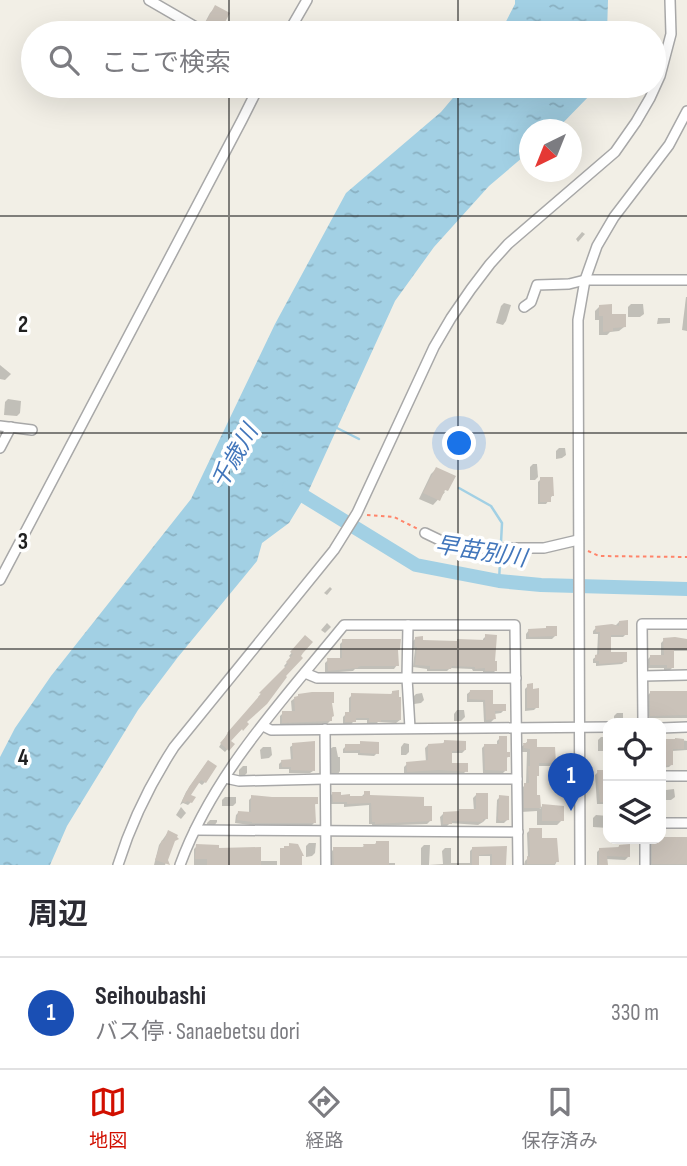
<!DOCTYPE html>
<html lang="ja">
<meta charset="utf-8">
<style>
body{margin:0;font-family:"Sofia Sans Condensed","Noto Sans JP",sans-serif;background:#f2f2f3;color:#2b2b33}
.controls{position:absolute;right:21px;bottom:21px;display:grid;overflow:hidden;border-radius:14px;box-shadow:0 7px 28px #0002}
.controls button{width:63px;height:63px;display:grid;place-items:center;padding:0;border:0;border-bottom:2px solid #e1e1e2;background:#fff;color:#2b2b33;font:35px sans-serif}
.compass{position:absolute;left:519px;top:119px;width:63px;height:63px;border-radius:50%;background:#fff;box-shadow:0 7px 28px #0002;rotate:223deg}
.you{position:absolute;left:460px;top:444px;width:24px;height:24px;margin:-18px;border:5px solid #fff;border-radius:50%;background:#1a73e8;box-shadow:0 0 0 10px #1a73e833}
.badge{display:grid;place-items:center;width:46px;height:46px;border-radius:50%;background:#d10f00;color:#fff;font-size:23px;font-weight:700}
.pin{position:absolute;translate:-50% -58px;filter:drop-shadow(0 2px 4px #0008)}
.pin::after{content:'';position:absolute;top:37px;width:24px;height:21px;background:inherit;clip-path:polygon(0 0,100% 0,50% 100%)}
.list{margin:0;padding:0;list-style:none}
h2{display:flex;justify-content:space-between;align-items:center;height:91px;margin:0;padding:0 28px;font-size:30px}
h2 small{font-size:23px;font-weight:400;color:#7c7c81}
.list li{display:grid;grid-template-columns:46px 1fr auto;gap:21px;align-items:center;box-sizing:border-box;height:112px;padding:0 28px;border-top:2px solid #e1e1e2}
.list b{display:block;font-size:26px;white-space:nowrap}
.list p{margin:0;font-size:23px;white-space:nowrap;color:#7c7c81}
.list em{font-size:23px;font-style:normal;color:#7c7c81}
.icon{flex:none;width:38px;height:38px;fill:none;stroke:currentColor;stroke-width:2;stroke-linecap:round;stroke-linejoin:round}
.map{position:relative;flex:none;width:687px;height:865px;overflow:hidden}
.search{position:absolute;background:#fff;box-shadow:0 7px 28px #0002;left:21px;right:21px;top:21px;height:77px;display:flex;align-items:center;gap:18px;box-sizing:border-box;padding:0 24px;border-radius:38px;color:#7c7c81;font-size:26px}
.sheet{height:203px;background:#fff}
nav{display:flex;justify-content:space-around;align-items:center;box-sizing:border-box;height:98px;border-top:2px solid #e1e1e2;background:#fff;font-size:19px;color:#7c7c81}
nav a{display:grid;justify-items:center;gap:4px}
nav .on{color:#d10f00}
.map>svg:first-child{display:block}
.water{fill:url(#water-ripples)}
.shadow{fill:#0003}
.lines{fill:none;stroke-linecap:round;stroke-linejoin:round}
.stream{stroke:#a2d0e4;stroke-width:2.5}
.river{stroke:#a2d0e4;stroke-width:14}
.building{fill:#cac2b9}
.minor-casing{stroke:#a8a8a8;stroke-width:12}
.path{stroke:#ff846a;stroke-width:2;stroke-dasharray:3.5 3.5;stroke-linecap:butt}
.minor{stroke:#fff;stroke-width:9}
.grid{fill:none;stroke:#212121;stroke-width:2;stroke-opacity:0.55}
.labels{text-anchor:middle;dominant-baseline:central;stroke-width:7;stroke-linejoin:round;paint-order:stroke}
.water-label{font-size:23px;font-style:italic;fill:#4276bb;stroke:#fff}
.grid-label{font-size:23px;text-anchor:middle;font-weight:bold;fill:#212121;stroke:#fff;stroke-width:7;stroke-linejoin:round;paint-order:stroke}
</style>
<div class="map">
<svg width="687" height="865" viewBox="0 0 687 865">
<defs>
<pattern id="water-ripples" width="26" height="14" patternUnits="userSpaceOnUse" patternTransform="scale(1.75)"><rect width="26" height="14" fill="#a2d0e4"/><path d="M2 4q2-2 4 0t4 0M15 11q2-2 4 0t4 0" fill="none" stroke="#8bb2c3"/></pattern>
</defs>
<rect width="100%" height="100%" fill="#f2efe6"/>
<!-- water -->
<g class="water">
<path d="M515 0H608L607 33H500L515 4Z"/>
<path d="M463 86H595L592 93 557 129 530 130 529 152 489 186 434 247 395 301 309 490 289 523 262 543 257 561 178 657 138 710 67 826 50 865H0V757L15 728 51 676 191 499 275 324 346 193 441 112Z"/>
</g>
<!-- shadow -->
<g class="shadow">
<path d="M215 8 218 32 207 33 201 30 210 13Z"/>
<path d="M582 232 585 234 578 242 576 239Z"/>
<path d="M686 297H687V331L682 330Z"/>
<path d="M504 303 511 305 506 321 503 325 496 323 501 306Z"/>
<path d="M631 304H643L644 314 640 317H628V307Z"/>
<path d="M599 307 611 316 624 327 619 331 610 332 607 335H599V320H595V311Z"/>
<path d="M658 318H670V323L657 324Z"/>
<path d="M0 365 11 374 5 380 0 379Z"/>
<path d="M8 399 21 401 20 413 17 416 4 415 5 402Z"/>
<path d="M559 448H565L566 455 562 458 556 459V451Z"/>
<path d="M533 464H537L538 477 535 480H530V467Z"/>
<path d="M436 469 437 488 445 492 433 505 419 499 431 474Z"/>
<path d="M541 479 552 496 546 504H538V482Z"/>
<path d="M330 587 332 589 327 595 324 593Z"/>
<path d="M619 622 626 634 623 637H609V654L625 661 622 664 596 666V663H593V659L597 656 598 634H593V631L596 628 616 625Z"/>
<path d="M327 623 331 627 325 633 321 630Z"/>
<path d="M529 630 555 636 552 639H526V634Z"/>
<path d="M486 636 496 670 493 673H483V671H473L472 669 450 668 447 671H427V669L413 667 415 649H413V641L416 638 421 642H483V639Z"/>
<path d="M305 637 311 642 245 723 247 724 229 741 232 744 225 752 219 747 227 734 259 698 258 697 286 668 284 666 291 658 289 656Z"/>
<path d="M664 640H687V651H673L672 668 669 671H664V668H647V660L650 657H661V643Z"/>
<path d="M343 641 397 651V665L394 669H355L353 671 325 673V663L328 660H340V644Z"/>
<path d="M528 686 537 707 534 710 525 711V689Z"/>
<path d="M471 691 491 692 492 706 504 710 501 713 494 714V719L491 722H484L483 702H467V694Z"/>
<path d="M393 692 400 720 396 723 378 722 376 724H367V720H354L351 725 343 724V717L346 714H349V698L352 695H390Z"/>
<path d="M687 692V718H648L647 696 650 693Z"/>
<path d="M422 693 424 700 421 703 414 704 413 697 416 694Z"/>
<path d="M295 698 330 721 327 724 280 725V716L283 713H292L291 701Z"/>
<path d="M457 710H464L465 717 461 721H454V714Z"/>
<path d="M617 713H623V721L621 723H614V716Z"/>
<path d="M601 737H608V751H598V740Z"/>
<path d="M500 738 508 757 505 759 506 770 503 773H483L482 748 485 745H497V741Z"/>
<path d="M675 739 687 741V750L672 751V764L669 767 661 768V741H674Z"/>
<path d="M528 741 554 762 550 766H537L535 778 536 797H538L540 809 542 806 562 820 557 825H537V811L521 812V789L526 784 527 752H520V748Z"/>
<path d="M444 742 465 750 462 753H451L450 765 466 771 463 774 435 773 404 774V767L407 764 426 762 425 748 428 745H442Z"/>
<path d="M361 743 377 753 374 756 358 755V753H343V749L346 746H358Z"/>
<path d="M404 743 409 744V752L406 755H401V747Z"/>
<path d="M293 745 313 771 310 773H289V769H279V764L282 761H291L290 747Z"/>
<path d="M263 747H271L272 755 269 758 261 759 260 750Z"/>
<path d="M333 747H336L338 757H340V771L338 774H331L330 749Z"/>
<path d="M205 765V782L202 785 198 782 189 795 191 802 188 805 183 803 180 805 186 792Z"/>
<path d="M243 766H247V773L244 776H239V770Z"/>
<path d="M554 767H559V776L556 780 551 779V770Z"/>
<path d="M608 771V804H597L595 775 598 772Z"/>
<path d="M674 789 675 797 671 800H663L662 793 666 790Z"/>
<path d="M333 793 340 796H362L365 793 369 797 422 808 430 821 427 824 372 826V824H369V805L344 807V804H330V796Z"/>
<path d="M476 795 486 819 483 822 478 825 450 823 447 826H441L440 817 443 814 474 811 473 798Z"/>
<path d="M225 797H236V803L233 806H222V800Z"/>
<path d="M252 797 317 803 313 806 314 823 311 826 250 825 235 823 236 815 239 812 249 814V800Z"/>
<path d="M500 797 507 820 504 823H496L497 800Z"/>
<path d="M181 807 186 813 181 819 176 815Z"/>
<path d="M596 815 608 816V828L593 827V818Z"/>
<path d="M210 820H217V822L214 826H207V823Z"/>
<path d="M530 830 540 840 557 861 555 865H524L525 861 528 858 527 833Z"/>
<path d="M168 832 173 842 165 865H154L159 845Z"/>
<path d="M652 839H687V865H650L649 842Z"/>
<path d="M309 843H316L315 853 312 856 306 857V846Z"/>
<path d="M376 843 388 863H395V865H332V851L334 849 361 848 364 846H373Z"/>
<path d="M424 845H430L429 865 443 864 442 851 445 848H451V863H470V851L473 848H505V865H490V856H477V865H421V848Z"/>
<path d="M197 846 217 849 259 861H277V865H194V849Z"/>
<path d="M619 846 628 857 625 860 606 859V865H597V852L600 849H617Z"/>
</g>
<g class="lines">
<!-- stream -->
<g class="stream">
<path d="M337 428 359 439"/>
<path d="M459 488 491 506 502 523 499 581"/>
</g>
<!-- river -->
<path class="river" d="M289 487 416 565 499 581 541 585 687 589"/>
</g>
<!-- building -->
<g class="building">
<path d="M215 5 230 13 219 33 205 24Z"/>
<path d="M612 304V314H626V327L613 328V331L603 332V316H599V305Z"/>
<path d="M436 467 456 476 448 491 445 490 440 501 423 493Z"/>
<path d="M540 477H553L554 496H551V502H540Z"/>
<path d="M628 620V635H611V652H627V662L599 664V661H595V655L599 654 600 632H596L595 626 612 624 619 626V621Z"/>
<path d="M546 626H557V636L529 637 528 629 546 628Z"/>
<path d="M485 634 497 635 495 661H497V671H485V668L475 669V667L452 666 451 669H430V666L415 665 417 647H415V637L423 636V640L457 641V639L485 640Z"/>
<path d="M305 635 313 642 303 653 301 656 303 658 286 676 287 677 267 704 247 722 249 724 243 731 242 729 231 741 235 744 229 751 220 743 228 734 227 733 261 694 259 693 288 664 286 662 293 654 290 652Z"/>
<path d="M675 637 687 639V649H674V668H667V665H650V655H664L663 638Z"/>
<path d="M342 639H401L400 650H398L399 666H361L358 667V668L328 671 327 658H342Z"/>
<path d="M533 683V689L539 688V708H527V684Z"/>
<path d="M399 690V697H401V720H381V722H369V718H356V722H345V712H351V693L392 694V691Z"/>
<path d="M470 690H493V704H506V711H495L496 719 486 720 485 700 469 699Z"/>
<path d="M650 691H687V715L650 716Z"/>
<path d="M312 692H334V703H332L334 716 332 717V721L282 723V711H295L294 697 298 696V694Z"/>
<path d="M499 736H507V752H510V757H507V771L485 770 484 744H499Z"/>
<path d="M675 738 684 739V749H673V765L661 766V739H675Z"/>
<path d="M527 739H537V747H555L556 763H539V776H537V795H540L541 808H524V783H529L528 766H530V749L524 748 523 743H527Z"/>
<path d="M444 740 466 741V750L452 751V763H468V772L439 770 407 772 406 762 428 760V744L444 743Z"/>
<path d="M315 741V771L291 770V767H282L281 760 293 759 292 743Z"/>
<path d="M360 741 379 742V754L360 753V750L345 751V744H360Z"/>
<path d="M208 760 217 766 206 783 201 780 191 795 196 797 192 803 187 801 185 803 182 801 189 787Z"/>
<path d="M597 770H608V780H607L608 802H600Z"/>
<path d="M364 791H370V795L424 797V806H432V821L375 824V822H372L371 803 347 804V802H333L332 792H341V795L350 794V796H364Z"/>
<path d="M476 793H488V819H483V822L452 821V824H443V812L459 811V809H476Z"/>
<path d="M251 795 272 797H318V804H315L316 823H252V822L237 820 238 811 251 812Z"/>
<path d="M499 795 509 796V820L500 821 498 819Z"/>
<path d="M542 804 564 806V821H542Z"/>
<path d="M529 828H542V838H557L559 862H555V864H527V856L530 857Z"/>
<path d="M168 830 178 835 177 837 179 839 175 841 168 860 170 865 155 860 162 840 164 841Z"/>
<path d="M661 837H687V864H652V839H661Z"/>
<path d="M376 841H389V865H334L333 847H364L363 844H376Z"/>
<path d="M289 843 298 844 304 856H302V865H280V848H284V846H289Z"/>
<path d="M196 844 219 845V848L261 847V865H207V859H195Z"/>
<path d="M630 844V857L607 856 608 865H599V848L619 847V845Z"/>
<path d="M507 846 506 865H492V854L479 855V865H472V847Z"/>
</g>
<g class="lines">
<defs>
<g id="minor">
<path d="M149 0 206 33"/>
<path d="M288 33 307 0"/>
<path d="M524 307 531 302 537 285 569 284 585 280H687"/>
<path d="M0 426 32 430"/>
<path d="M0 448 11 427"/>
<path d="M425 533 450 545 467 548H544L578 540"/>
<path d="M0 580 242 120 259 86"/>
<path d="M408 625 407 678 410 728"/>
<path d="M305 673 317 678H516"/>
<path d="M643 676 687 675"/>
<path d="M643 723 642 624H687"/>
<path d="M263 726 271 730 608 727"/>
<path d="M661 728 687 727"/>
<path d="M325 729 326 865"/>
<path d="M661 776H687"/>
<path d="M225 778 239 781 325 779H517"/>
<path d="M661 823H687"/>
<path d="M195 830 518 832"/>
<path d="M645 839V865"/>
<path d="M118 865C131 823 150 784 174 747L334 550 357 513 434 347 451 318 471 289 490 264 508 244 615 152 636 122 650 98 660 76 671 34 670 0"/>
<path d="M180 865C213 774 283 700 344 625H515L518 865"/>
<path d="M580 865 578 320 585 280 597 246 614 217 669 145 687 111"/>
</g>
</defs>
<!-- minor casing -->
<use href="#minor" class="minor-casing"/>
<!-- path -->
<g class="path">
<path d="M367 515 394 517 418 529"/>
<path d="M588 551 599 556 687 557"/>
</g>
<!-- minor -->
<use href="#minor" class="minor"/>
</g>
<!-- grid -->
<path class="grid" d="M229 0V33M458 0V33M229 86V865M458 86V865M0 216H687M0 433H687M0 649H687"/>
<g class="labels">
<!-- water labels -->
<g class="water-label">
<text transform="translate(235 457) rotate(-60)">千歳川</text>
<text transform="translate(481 552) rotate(9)">早苗別川</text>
</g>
</g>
<g class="grid-label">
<text x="23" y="332">2</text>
<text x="23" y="549">3</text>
<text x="23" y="765">4</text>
</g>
</svg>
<div class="controls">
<button><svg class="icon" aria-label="locate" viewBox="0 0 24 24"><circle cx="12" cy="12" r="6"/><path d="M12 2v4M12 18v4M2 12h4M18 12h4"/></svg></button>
<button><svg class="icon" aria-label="layers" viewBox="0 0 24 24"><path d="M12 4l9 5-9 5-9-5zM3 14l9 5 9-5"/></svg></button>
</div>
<svg class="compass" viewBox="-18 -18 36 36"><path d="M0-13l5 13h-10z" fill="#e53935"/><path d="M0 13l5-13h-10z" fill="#7c7c81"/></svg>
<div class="you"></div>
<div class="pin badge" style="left:571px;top:811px;background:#1a4fb4">1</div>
<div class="search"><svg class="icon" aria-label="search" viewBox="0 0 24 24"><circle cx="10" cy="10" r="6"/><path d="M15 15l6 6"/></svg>ここで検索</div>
</div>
<section class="sheet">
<h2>周辺<small></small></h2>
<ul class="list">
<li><span class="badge" style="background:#1a4fb4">1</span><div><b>Seihoubashi</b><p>バス停 · Sanaebetsu dori</p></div><em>330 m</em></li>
</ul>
</section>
<nav>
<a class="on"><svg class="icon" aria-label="map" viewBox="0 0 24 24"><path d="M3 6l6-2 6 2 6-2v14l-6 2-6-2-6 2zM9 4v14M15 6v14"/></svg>地図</a>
<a><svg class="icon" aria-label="directions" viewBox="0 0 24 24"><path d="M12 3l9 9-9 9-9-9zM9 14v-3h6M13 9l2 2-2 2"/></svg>経路</a>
<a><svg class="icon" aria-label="saved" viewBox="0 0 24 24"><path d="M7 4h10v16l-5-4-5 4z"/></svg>保存済み</a>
</nav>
